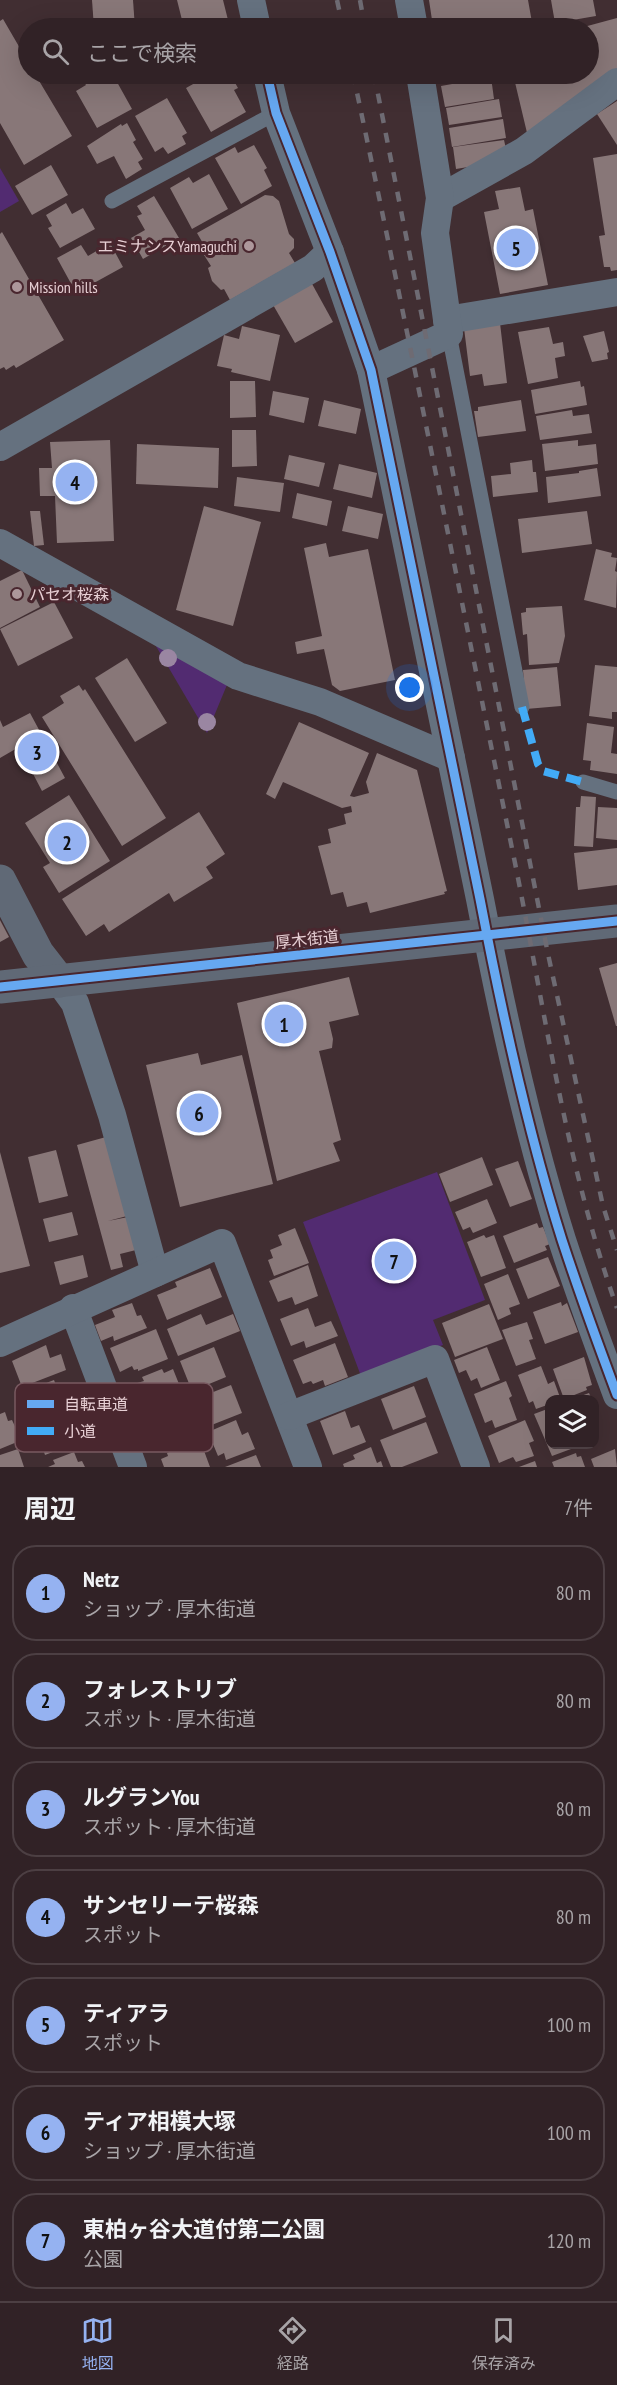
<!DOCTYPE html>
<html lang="ja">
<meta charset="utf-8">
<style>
body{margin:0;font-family:"PT Sans Narrow","Noto Sans JP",sans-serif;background:#392a2e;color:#f1f3f6}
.controls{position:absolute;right:18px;bottom:18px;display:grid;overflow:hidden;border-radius:12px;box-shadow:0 6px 24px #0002}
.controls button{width:54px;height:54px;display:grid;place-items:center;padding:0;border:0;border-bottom:2px solid #4c3f43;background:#312226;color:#f1f3f6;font:30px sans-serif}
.you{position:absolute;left:410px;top:688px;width:21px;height:21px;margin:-15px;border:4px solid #fff;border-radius:50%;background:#1a73e8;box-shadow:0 0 0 9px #1a73e833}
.badge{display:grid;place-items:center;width:39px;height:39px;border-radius:50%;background:#95b2f1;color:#111;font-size:20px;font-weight:700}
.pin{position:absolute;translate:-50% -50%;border:3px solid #fff;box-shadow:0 2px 6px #0006}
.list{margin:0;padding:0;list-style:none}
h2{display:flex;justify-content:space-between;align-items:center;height:78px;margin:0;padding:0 24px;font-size:26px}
h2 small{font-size:20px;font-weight:400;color:#a8a4a7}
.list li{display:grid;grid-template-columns:39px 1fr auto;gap:18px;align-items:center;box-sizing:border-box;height:96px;margin:0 12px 12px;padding:0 12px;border:2px solid #4c3f43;border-radius:24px}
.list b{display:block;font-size:22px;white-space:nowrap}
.list p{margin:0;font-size:20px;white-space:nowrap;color:#a8a4a7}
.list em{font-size:20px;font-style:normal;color:#a8a4a7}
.icon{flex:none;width:33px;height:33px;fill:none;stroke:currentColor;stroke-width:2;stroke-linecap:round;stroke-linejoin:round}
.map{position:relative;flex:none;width:617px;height:1467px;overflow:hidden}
.search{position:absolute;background:#312226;box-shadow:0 6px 24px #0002;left:18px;right:18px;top:18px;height:66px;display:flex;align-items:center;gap:15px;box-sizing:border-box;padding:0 21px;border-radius:33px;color:#a8a4a7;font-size:22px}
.sheet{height:834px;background:#312226}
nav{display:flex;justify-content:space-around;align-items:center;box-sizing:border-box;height:84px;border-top:2px solid #4c3f43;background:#312226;font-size:16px;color:#a8a4a7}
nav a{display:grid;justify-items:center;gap:3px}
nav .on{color:#95b2f1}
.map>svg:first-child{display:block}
.green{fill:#522b71}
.building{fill:#887778}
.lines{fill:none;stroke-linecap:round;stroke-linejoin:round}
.lane{stroke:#65717f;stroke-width:15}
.street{stroke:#65717f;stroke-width:28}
.secondary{stroke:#606976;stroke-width:33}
.rail{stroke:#6e6b73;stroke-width:4.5;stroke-dasharray:10 10;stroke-linecap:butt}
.quiet{stroke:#42abf6;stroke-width:8;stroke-dasharray:15 8;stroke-linecap:butt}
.cycleway-casing{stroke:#49262e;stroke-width:13}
.cycleway{stroke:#66a8f1;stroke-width:9}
.tree{fill:#9a86a2}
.poi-dot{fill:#ad979b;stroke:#49262e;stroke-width:2}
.labels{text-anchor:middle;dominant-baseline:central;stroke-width:6;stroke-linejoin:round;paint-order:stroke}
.poi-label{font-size:16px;fill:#e7cfd4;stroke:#49262e;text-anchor:start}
.street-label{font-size:16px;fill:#e7cfd4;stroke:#49262e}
.key{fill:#49262e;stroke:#785960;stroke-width:1.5}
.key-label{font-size:16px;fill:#e7cfd4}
</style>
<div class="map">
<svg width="617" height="1467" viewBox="0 0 617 1467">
<rect width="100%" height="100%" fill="#412e32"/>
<!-- green -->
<g class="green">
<path d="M0 168 19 201 0 212Z"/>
<path d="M153 641 229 680 207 733Z"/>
<path d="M437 1172 485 1300 433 1320 443 1345 361 1376 303 1222Z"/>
</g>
<!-- building -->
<g class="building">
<path d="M92 0H133L135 28H94Z"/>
<path d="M177 0H223L230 28H184Z"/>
<path d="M429 0H528L533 28H504V26L437 28 436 20H432Z"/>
<path d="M551 0H593L596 16 555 23Z"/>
<path d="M617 18V71L528 137 513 74H588V28H580Z"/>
<path d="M3 19 28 62V74H35L72 136 24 165 0 123V21Z"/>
<path d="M79 74H117L120 80 117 82 132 109 97 128 76 91 86 85Z"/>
<path d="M211 74H230L238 88 234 90 246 112 211 132 186 88Z"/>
<path d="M439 74H488V75L441 83Z"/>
<path d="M491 77 494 99 445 107 441 86Z"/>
<path d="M167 98 187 133 182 136 186 144 168 154 163 147 155 152 135 116Z"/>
<path d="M499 99 502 117 449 125 446 108Z"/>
<path d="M617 101V145L597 114Z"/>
<path d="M503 119 506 138 452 147 449 128Z"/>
<path d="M127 123 136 140 133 142 143 159 138 162 142 169 126 179 114 156 97 164 87 146 121 124 122 126Z"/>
<path d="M504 140 506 149 474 166 456 169 453 147Z"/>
<path d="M254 145 267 168 264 170 272 186 241 204 215 158 235 147 238 153Z"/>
<path d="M617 154V270L611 271 610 267H604L599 236 605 235 593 158Z"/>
<path d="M51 165 68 195 32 215 15 186Z"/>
<path d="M209 174 228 209 192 229 170 188 189 177 193 183Z"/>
<path d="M520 187 525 211 533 209 548 285 500 294 484 212 499 209 495 191Z"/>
<path d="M265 195 273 196 279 201 289 234 294 239V248L289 253 295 263 230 300 224 289 221 290 212 281 208 268 211 266 204 255 208 252 197 233Z"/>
<path d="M154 196 179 238 143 259 131 238 145 230 137 216 142 214 137 206Z"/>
<path d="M66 203 72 214 83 208 95 229 60 248 48 228 52 226 46 215Z"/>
<path d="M2 232 64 340 16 368 14 365 6 370 4 367 0 369V234Z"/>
<path d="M110 243 123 267 83 289 81 286 74 289 57 258 81 245 88 256Z"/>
<path d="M311 282 333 322 295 343 272 303Z"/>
<path d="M500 323 507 383 484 386 482 374 470 376 464 328Z"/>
<path d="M242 326 280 335 270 381 231 372 232 369 217 366 224 335 239 339Z"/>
<path d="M549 327 553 344 563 342 565 356 555 358 558 378 528 384 518 332Z"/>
<path d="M604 331 609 352 607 353 608 359 592 362 583 336Z"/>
<path d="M230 381H255L256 417 230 418Z"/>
<path d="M580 381 581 387 584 386 587 405 535 414 531 390Z"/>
<path d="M273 391 309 398 304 423 269 415Z"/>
<path d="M324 400 361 409 356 434 318 426Z"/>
<path d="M521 400 526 431 478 437 474 411H478V407Z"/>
<path d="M572 410 573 416 589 414 592 433 540 440 536 416Z"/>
<path d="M232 430H256L257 466 232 467Z"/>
<path d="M110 440 114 541 57 543 55 496H40L39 468H52L50 442Z"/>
<path d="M578 440V446L596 444 598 464 545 471 542 444Z"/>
<path d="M137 444 219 448 218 488 136 484Z"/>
<path d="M289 455 325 463 319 487 284 479Z"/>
<path d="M532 460 533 472H536L538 492 493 497 491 476 511 474 510 463Z"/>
<path d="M339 464 377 473 372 498 333 489Z"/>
<path d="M597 468 601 496 548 503 546 477 579 473V471Z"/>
<path d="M237 477 284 483 280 512 234 506Z"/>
<path d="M297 493 332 501 327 526 292 518Z"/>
<path d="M204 506 261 522 233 626 176 610Z"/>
<path d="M348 506 383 514 378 539 342 531Z"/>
<path d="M30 511H40L44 545 34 546Z"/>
<path d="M587 511 592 544 522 553 518 519Z"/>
<path d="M326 543 329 557 368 549 395 680 340 691 332 685 324 649 297 654 295 642 322 636 304 548Z"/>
<path d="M596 549 612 553 611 557 617 558 615 571 617 572 616 608 584 600Z"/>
<path d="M22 570 40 607 0 628V581Z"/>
<path d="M54 602 73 638 18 666 0 629Z"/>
<path d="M562 606 565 636 559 663 529 665 527 634 523 635 521 613 526 612V608Z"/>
<path d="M127 658 167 723 135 742 95 678Z"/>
<path d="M595 665 617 667V712H612V719L589 716Z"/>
<path d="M557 667 561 706 526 709 523 670Z"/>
<path d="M79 685 83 691 85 689 166 818 122 846 42 717 64 703 60 696Z"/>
<path d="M30 713 65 778 42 791 19 747 0 758V720L3 727Z"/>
<path d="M299 722 369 753 350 796 354 797 369 793 366 782 377 753 417 770 447 891 444 892 445 894 370 913 367 902 347 907 343 892 331 895 318 846 331 843 328 829 346 824 344 814 352 812 351 806 342 808 283 782 275 799 266 794Z"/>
<path d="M587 723 614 727 611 753 617 754V774L590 770 591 761 583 760Z"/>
<path d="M69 795 110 861 59 893 43 867 50 863 25 823Z"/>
<path d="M581 796 596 797 593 847 574 846 576 807H580Z"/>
<path d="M598 807 617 808V840L596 838Z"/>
<path d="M199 812 225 854 206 867 213 878 174 902 169 893 109 932 104 924 86 936 62 899Z"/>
<path d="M617 848V885L578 890 574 853Z"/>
<path d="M0 920 9 937 0 942Z"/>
<path d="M617 963V1026H616L599 968Z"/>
<path d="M349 977 359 1015 329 1022 333 1039 332 1048 319 1051 341 1140 333 1143 340 1161 277 1181 237 1003Z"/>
<path d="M198 1053 201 1065 242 1055 273 1184 180 1207 146 1065Z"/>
<path d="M106 1137 127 1216 108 1221 128 1217 136 1250 120 1254 123 1267 111 1270 77 1145Z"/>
<path d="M56 1150 68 1196 39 1203 28 1157Z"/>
<path d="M0 1152 30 1266 0 1273Z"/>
<path d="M482 1157 493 1185 450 1202 439 1174Z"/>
<path d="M518 1161 532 1199 510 1207 495 1169Z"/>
<path d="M487 1199 497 1223 473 1233 470 1227 463 1230 455 1212Z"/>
<path d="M72 1212 78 1235 49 1242 43 1219Z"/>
<path d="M537 1223 539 1228 543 1227 550 1244 545 1246 547 1250 514 1263 503 1236Z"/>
<path d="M295 1228 309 1263 274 1276 268 1260 273 1258 270 1250 282 1245 278 1235Z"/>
<path d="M484 1235 486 1238 494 1235 506 1268 481 1277 467 1242Z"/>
<path d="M83 1255 88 1277 60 1285 54 1262Z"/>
<path d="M548 1257 560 1286 528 1299 516 1269Z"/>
<path d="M308 1265 318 1296 295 1305 292 1297 278 1302 269 1281Z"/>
<path d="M210 1268 222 1297 167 1320 157 1295 177 1287 175 1282Z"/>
<path d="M508 1274 520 1304 509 1308 511 1314 498 1320 484 1284Z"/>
<path d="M561 1302 562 1306 567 1303 578 1332 545 1344 533 1312Z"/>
<path d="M132 1303 137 1316 141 1315 147 1328 114 1341 113 1336 101 1341 95 1325 115 1317 112 1310Z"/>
<path d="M489 1304 503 1339 455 1357 442 1323Z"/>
<path d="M308 1308 315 1327 331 1321 338 1336 306 1348 304 1341 291 1346 280 1319Z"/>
<path d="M201 1314 206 1325 233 1314 240 1331 178 1356 167 1329Z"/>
<path d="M527 1322 533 1339 529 1340 536 1359 516 1366 502 1330Z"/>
<path d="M156 1329 168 1359 138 1371V1369L134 1370 132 1366 120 1372 110 1348Z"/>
<path d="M335 1343 348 1377 325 1386 323 1380 313 1384 311 1381 303 1384 293 1360Z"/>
<path d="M46 1345 50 1358 61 1354 66 1370 22 1387 12 1361Z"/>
<path d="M214 1347 226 1377 192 1391 180 1361Z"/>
<path d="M487 1347 500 1380 481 1388 477 1378 471 1381 466 1370 459 1373 454 1360Z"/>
<path d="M584 1357 592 1385 586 1387 587 1390 564 1399 553 1369Z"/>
<path d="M541 1366 548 1384 554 1381 561 1400H550V1404L536 1409 533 1401 529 1403 518 1375Z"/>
<path d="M162 1369 164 1373 173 1369 179 1384 172 1387 176 1399 135 1416 129 1402 140 1397 134 1384 144 1381 142 1377Z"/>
<path d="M54 1380 65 1410 30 1424 18 1394Z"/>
<path d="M506 1381 512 1396 509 1398 517 1420 495 1428 492 1420 485 1423 474 1394Z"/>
<path d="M231 1385 242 1413 204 1428 193 1400Z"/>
<path d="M414 1386 426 1417 393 1430 381 1399Z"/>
<path d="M589 1393 592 1400H573V1399Z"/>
<path d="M550 1408V1444H569L571 1449 552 1456 534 1414Z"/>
<path d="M345 1411 351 1428 359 1425 366 1442 333 1455 320 1421Z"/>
<path d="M5 1412 8 1421 12 1420 19 1435 15 1437 17 1442 0 1449V1414Z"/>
<path d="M64 1415 69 1430 65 1432 71 1445 45 1455 43 1449 38 1451 31 1431 40 1428 39 1425Z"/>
<path d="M236 1420 242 1435 248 1432 255 1449 226 1460 224 1453 218 1456 208 1432Z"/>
<path d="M525 1420 534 1441 529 1443 534 1456 516 1462 513 1457 499 1463 488 1436Z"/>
<path d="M426 1422 438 1453 402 1467H391L380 1440Z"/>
<path d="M200 1440 210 1467H164L161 1459 168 1456 167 1453Z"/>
<path d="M371 1447 377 1463 381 1461 383 1467H344L343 1464 355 1459 353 1455Z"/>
<path d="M18 1449 24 1467H0V1455Z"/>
<path d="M615 1449 617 1467H594L591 1459Z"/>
<path d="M74 1452 78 1462 82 1461 85 1467H48L55 1464 53 1460Z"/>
<path d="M576 1453 577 1457 581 1456 585 1467H554L552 1462Z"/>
<path d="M256 1455 261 1467H225Z"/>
<path d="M535 1461 537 1467H519Z"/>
</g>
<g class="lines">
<!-- lane -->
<g class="lane">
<path d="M112 201 276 113"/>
<path d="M449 334 522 707"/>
<path d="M583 782 617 792"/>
</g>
<!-- street -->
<g class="street">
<path d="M251 0 257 28"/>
<path d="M409 0 414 28"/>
<path d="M267 74 276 113 330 252 371 370 480 899C502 1014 527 1129 562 1240 579 1292 598 1344 617 1395"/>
<path d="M440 198 524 151 617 82"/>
<path d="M447 320 617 292"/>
<path d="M371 370 449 334 435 233 440 198 420 74"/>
<path d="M0 447 313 268 330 252"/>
<path d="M0 543 238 676 320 702 451 758"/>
<path d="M59 981 75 1003 112 1115 155 1273"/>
<path d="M73 1308 133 1467"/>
<path d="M0 1343 222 1243 308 1467"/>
<path d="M289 1416 435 1359 476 1467"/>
</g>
<!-- secondary -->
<g class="secondary">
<path d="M0 881 38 954 59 981"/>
<path d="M0 987 617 921"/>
</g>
<!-- rail -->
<g class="rail">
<path d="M337 0 343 28"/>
<path d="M360 0 365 28"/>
<path d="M353 74C409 336 461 600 515 863 545 1012 566 1164 617 1308"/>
<path d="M374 74 548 954 603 1206 617 1250"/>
</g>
<!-- quiet -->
<path class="quiet" d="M522 707 538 764 543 771 583 782"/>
<defs>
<g id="cycleway">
<path d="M267 74 276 113 330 252 371 370 480 899C502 1014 527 1129 562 1240 579 1292 598 1344 617 1395"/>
<path d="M0 987 617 921"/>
</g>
</defs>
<!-- cycleway casing -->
<use href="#cycleway" class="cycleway-casing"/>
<!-- cycleway -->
<use href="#cycleway" class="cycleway"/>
</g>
<!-- trees -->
<g class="tree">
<circle cx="168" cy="658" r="9"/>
<circle cx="207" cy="722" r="9"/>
</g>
<!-- markers -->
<g class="poi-dot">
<circle cx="249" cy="246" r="6"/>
<circle cx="17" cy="287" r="6"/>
<circle cx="17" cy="594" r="6"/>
</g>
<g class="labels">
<!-- poi labels -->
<g class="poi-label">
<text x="237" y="246" text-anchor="end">エミナンスYamaguchi</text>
<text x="29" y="287">Mission hills</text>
<text x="29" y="594">パセオ桜森</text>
</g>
<!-- street labels -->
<g class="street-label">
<text transform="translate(307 939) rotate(-6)">厚木街道</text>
</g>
</g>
<!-- legend -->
<rect x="15" y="1383" width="198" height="69" rx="9" class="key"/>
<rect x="27" y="1400" width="27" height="8" fill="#66a8f1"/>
<rect x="27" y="1427" width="27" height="8" fill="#42abf6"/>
<g class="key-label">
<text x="64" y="1410">自転車道</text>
<text x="64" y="1437">小道</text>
</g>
</svg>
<div class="controls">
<button><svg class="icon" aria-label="layers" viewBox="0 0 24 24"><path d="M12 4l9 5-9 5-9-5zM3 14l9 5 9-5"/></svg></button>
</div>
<div class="you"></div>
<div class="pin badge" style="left:284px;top:1024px">1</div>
<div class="pin badge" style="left:67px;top:842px">2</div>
<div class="pin badge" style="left:37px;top:752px">3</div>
<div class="pin badge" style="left:75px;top:482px">4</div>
<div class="pin badge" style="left:516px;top:248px">5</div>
<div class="pin badge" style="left:199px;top:1113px">6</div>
<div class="pin badge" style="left:394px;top:1261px">7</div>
<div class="search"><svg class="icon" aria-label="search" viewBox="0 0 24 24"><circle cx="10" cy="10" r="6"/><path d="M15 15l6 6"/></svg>ここで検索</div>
</div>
<section class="sheet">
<h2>周辺<small>7件</small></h2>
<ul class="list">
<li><span class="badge">1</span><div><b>Netz</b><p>ショップ · 厚木街道</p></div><em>80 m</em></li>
<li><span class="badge">2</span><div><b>フォレストリブ</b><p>スポット · 厚木街道</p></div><em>80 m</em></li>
<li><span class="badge">3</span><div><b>ルグランYou</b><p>スポット · 厚木街道</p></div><em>80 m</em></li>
<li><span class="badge">4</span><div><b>サンセリーテ桜森</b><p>スポット</p></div><em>80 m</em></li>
<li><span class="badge">5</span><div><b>ティアラ</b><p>スポット</p></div><em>100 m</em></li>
<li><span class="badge">6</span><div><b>ティア相模大塚</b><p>ショップ · 厚木街道</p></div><em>100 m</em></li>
<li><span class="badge">7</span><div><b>東柏ヶ谷大道付第二公園</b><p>公園</p></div><em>120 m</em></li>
</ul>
</section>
<nav>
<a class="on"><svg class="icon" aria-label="map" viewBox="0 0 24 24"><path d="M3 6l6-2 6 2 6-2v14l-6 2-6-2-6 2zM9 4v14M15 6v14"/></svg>地図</a>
<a><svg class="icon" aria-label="directions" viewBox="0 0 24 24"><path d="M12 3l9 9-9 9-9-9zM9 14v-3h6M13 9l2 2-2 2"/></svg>経路</a>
<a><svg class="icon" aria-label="saved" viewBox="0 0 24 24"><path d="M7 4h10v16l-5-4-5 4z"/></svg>保存済み</a>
</nav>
